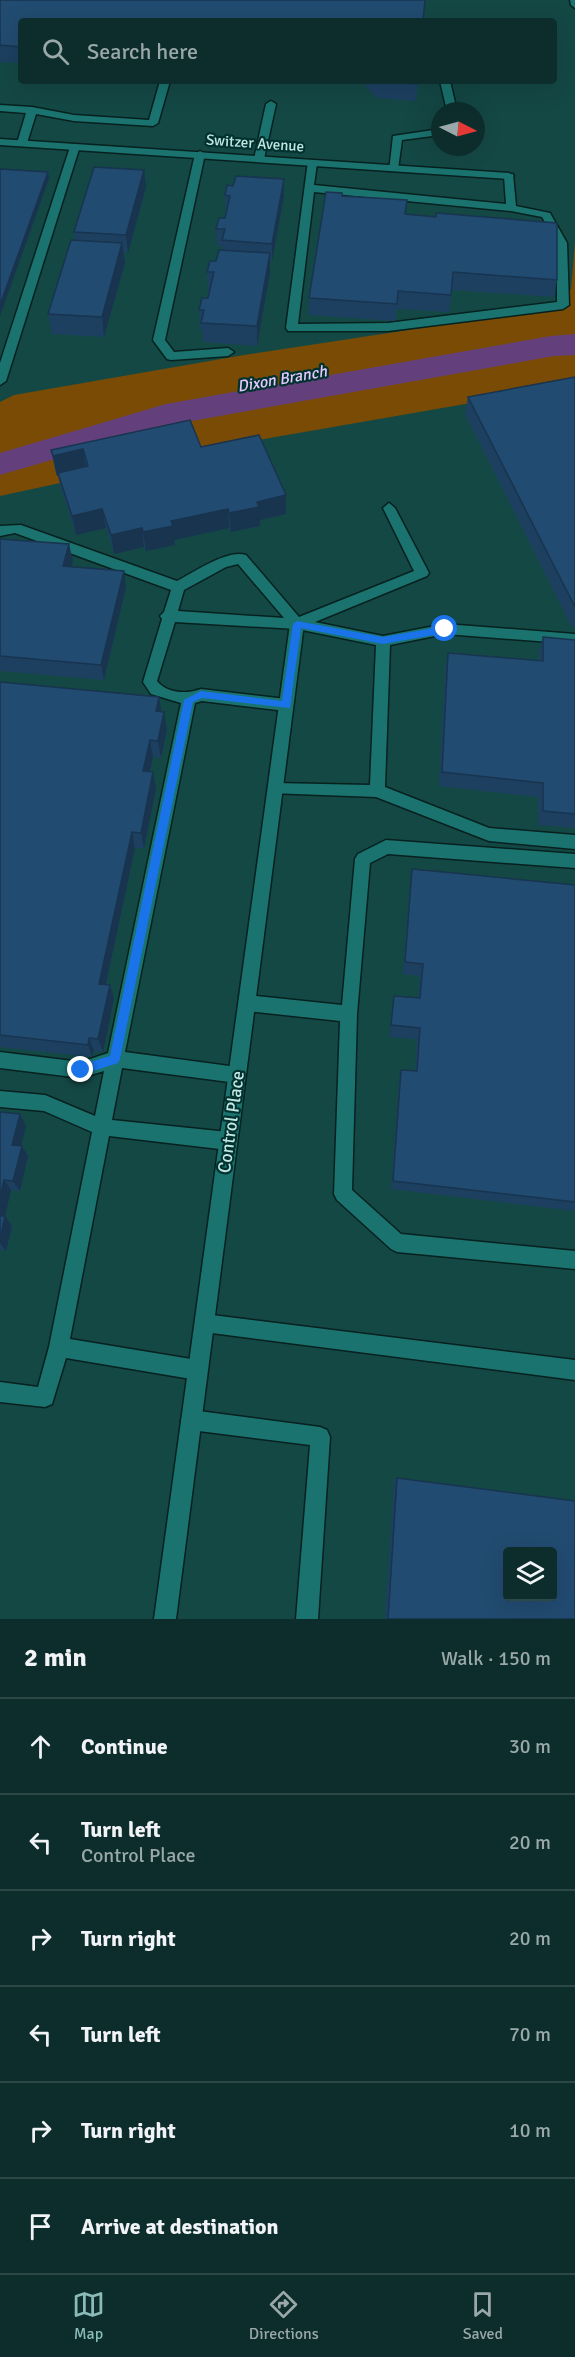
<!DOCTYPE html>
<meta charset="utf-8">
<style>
body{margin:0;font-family:Signika,sans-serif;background:#153534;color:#f1f3f6}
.controls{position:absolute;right:18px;bottom:18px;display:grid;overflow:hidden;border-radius:6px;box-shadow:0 6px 24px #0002}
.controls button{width:54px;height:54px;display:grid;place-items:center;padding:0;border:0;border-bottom:2px solid #2c4948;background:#0c2d2c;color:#f1f3f6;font:30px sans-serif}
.compass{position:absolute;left:431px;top:102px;width:54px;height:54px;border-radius:50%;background:#0c2d2c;box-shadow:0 6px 24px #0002;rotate:96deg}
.stop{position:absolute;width:18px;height:18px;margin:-14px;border:4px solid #1a73e8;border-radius:50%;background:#fff}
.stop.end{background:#1a73e8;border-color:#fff;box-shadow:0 2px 6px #0008}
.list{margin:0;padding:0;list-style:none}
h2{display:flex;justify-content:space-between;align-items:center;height:78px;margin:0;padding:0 24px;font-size:26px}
h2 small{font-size:20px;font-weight:400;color:#9aa8a9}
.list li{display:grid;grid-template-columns:39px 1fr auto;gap:18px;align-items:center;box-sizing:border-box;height:96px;padding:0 24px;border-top:2px solid #2c4948}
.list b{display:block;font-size:22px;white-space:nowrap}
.list p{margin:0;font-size:20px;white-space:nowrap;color:#9aa8a9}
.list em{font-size:20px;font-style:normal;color:#9aa8a9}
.icon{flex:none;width:33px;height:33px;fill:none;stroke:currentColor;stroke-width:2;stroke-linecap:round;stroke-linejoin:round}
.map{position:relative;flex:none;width:575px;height:1619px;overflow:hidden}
.search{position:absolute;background:#0c2d2c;box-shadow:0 6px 24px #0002;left:18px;right:18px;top:18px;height:66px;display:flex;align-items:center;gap:15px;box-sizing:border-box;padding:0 21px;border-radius:6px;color:#9aa8a9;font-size:22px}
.sheet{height:654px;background:#0c2d2c}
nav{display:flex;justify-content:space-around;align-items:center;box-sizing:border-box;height:84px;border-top:2px solid #2c4948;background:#0c2d2c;font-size:16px;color:#9aa8a9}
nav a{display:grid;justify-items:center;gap:3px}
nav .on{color:#8bbbb9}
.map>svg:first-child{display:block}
.built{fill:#144845;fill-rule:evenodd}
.green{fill:#794b04}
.water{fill:#63407b}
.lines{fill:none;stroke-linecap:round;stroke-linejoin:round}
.lane-casing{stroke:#07211f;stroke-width:3}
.street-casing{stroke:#07211f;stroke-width:3}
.lane{fill:#1a736f;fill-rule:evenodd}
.street{fill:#1a736f;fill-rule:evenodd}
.wall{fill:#1d4061}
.shaded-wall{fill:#18344f}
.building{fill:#224b71;stroke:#18344f;stroke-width:1.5;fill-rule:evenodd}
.route{fill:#1a73e8}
.labels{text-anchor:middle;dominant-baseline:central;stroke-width:4.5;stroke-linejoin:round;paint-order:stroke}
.far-street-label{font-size:15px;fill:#c1e7e3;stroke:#023230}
.far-water-label{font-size:16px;font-style:italic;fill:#e6c9fe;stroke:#023230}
.street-label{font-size:18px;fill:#c1e7e3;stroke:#023230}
</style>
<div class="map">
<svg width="575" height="1619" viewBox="0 0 575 1619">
<rect width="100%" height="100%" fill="#103c3a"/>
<!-- built -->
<path class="built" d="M0 0H575V1619H0ZM21 21H554V81H21ZM440 111H476V147H440ZM508 1552H552V1596H508Z"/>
<!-- green -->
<path class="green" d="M575 242V385L264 439 0 496V402L14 395 244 355 553 308 571 289Z"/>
<!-- water -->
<path class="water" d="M575 334V355L554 356 175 424 0 475V453L166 404 551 336Z"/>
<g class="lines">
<defs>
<g id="lane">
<path d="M570 0H575V8L571 5Z"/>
<path d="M160 81H170L158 123 153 126 74 121 36 114 27 143 22 146 17 143 26 113 0 111V105L32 107 74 115 149 120Z"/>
<path d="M440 81H450L457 111H447Z"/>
<path d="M271 101 276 104 264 159 259 162 254 159 266 104Z"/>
<path d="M440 129V135L402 140 398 169 389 171 393 136Z"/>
<path d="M71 144 80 146 6 381 0 385V363Z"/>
<path d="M200 151 205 154 165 340 174 352 228 348 234 352 228 356 171 360 167 359 153 340 195 154Z"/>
<path d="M308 161 317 163 314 185 506 204 504 176 513 174 516 206 550 213 567 243 569 305 563 309 388 331H288L286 328ZM314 192 511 211 542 217 557 243V302L388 323 298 324Z"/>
<path d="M389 503 395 508 429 573 427 576 315 622 383 636 445 624 575 634V644L445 634 390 645 385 787 489 828 575 835V849L489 841 376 797 270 793 268 789 270 785 275 783 370 785 376 645 297 629 175 622 157 681C167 694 188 694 201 689L286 699 291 701 293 705 291 709 286 711 202 701 195 703 125 1052 237 1067 243 1069 245 1075 243 1081 237 1083 122 1068 112 1120 228 1132 234 1135 237 1141 234 1147 228 1150 109 1136 70 1339 197 1360 204 1363 207 1370 204 1377 197 1380 66 1358 52 1404 45 1407 0 1402V1382L38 1387 49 1347 92 1132 44 1111 0 1107V1091L45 1095 95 1116 104 1071 81 1078 0 1068V1052L81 1062 108 1053 181 703 151 694 143 682 162 619 160 616 164 612 171 590 15 533 0 536V526L21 525 177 581C193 573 227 549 246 555L299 617 414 571 383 508ZM238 564 284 618 178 611 184 590 226 567Z"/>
<path d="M386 840 575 854V868L388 854 370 863 357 1014 352 1190 401 1234 575 1251V1269L397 1252 391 1249 337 1200 334 1194 340 1021 247 1011 241 1008 239 1003 241 998 247 995 342 1005 355 859 358 854Z"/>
<path d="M204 1314 575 1360V1380L204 1332 197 1330 195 1323 197 1316Z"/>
<path d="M191 1410 320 1427 327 1430 330 1437 318 1619H296L310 1445 191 1430 184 1427 181 1420 184 1413Z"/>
</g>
<g id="street">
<path d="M0 139 509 173 514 176 509 179 0 145Z"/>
<path d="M297 619 304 624 176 1619H154L290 624Z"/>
</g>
</defs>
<!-- lane casing -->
<use href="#lane" class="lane-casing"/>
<!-- street casing -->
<use href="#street" class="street-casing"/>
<!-- lane -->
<use href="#lane" class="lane"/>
<!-- street -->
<use href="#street" class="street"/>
</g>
<!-- wall -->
<g class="wall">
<path d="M0 0 21 21V63L0 62Z"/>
<path d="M335 81H418L416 101 377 98 363 83Z"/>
<path d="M144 170 146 187 128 253 124 252 125 263 104 337 52 334 48 314 75 241 74 232Z"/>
<path d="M225 195 284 196 272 261H270V273L257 346 203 342 202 330H200L199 310 208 298 210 292H208L207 272 216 261 223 250 222 246H217L216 229 225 218 226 213Z"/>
<path d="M342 196 406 215 557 280 554 297 452 290 449 312 397 309 395 321 308 315 309 298Z"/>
<path d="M575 377V627H572L465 414 468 397Z"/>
<path d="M201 447 286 514 260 520V526L231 532 229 528 174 540 175 545 146 551 144 547 114 554 106 528 76 535 62 492 58 475 57 476 55 469 51 450Z"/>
<path d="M0 539 73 561 71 566 126 587 104 680 0 671Z"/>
<path d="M543 637 575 640V828L538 825V797L439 786 445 668 448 653 539 661V653Z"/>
<path d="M0 682 159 697 161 712H164L167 729 161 758 153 757 149 772 156 789 144 848H135L106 984 110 985 114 998 103 1052 94 1051 92 1057 0 1047Z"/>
<path d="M412 869 575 885V1211L391 1189 399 1080 401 1070 415 1071 417 1039 389 1037 394 996 418 998 420 976 403 974 410 882Z"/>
<path d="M0 1112 26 1126 21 1145 28 1156 20 1191 11 1190 5 1216 12 1226 6 1251 0 1250Z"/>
<path d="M397 1478 575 1619H385L394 1481Z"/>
</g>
<!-- shaded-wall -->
<g class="shaded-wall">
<path d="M144 170 146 187 128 253 126 235Z"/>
<path d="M48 172 49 179 0 316V305Z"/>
<path d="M284 179V196L272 261V244Z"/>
<path d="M122 243 125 263 104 337 102 317Z"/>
<path d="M270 253V273L257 346V326Z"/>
<path d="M83 449 86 468 57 476 53 456Z"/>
<path d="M286 495V514L260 520V526L231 532 229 513 257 502Z"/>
<path d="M102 509 106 528 76 535 72 516Z"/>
<path d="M228 509 229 528 174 540 175 545 146 551 143 532 171 521Z"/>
<path d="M142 528 144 547 114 554 111 535Z"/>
<path d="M69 544 73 561 67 582 63 566Z"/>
<path d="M124 571 126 587 104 680 101 665Z"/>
<path d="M159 697 162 715 156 711Z"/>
<path d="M164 712 167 729 161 758 158 741Z"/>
<path d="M150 740 153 757 146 788 143 771Z"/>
<path d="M153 772 156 789 144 848 141 833Z"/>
<path d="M132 832 135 848 103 997 99 984Z"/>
<path d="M110 985 114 998 103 1052 98 1039Z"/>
<path d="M89 1038 94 1051 92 1057 88 1045Z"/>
<path d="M20 1114 26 1126 19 1155 12 1145Z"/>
<path d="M22 1146 28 1156 20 1191 13 1181Z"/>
<path d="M4 1180 11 1190 3 1225 0 1221V1197Z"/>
<path d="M5 1216 12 1226 6 1251 0 1243V1239Z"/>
</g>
<!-- building -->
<g class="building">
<path d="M0 0H425L423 21H21V47L0 45Z"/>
<path d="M378 81H417V84Z"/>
<path d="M94 167 144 170 126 235 74 232Z"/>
<path d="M0 169 48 172 0 305Z"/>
<path d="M236 176 284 179 272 244 222 240 225 229H216L219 218H225L230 196 225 195 227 185 233 186Z"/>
<path d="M326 192 342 193V196L407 200 405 214 436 217V213L557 223V280L453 272 451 295 398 291 397 304 309 298Z"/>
<path d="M71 240 122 243 102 317 48 314Z"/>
<path d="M219 250 270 253 257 326 201 323 204 310H199L202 298H208L214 272H207L210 261H216Z"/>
<path d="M575 377V607L468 397Z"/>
<path d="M190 420 201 447 259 435 286 495 257 502 259 507 229 513 228 509 171 521 173 526 143 532 142 528 111 535 102 509 72 516 58 473 88 466 83 449 53 456 51 450Z"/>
<path d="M0 539 69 544 63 566 124 571 101 665 0 656Z"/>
<path d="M543 637 575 640V814L543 811V783L442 772 448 653 543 661Z"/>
<path d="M0 682 159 697 156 711 164 712 158 741 150 740 143 771 153 772 141 833 132 832 99 984 110 985 98 1039 89 1038 88 1045 0 1035Z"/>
<path d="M412 869 575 885V1202L393 1181 401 1070 417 1071 420 1028 391 1025 394 996 420 998 423 964 405 962Z"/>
<path d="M0 1112 20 1114 12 1145 22 1146 13 1181 4 1180 0 1197Z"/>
<path d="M0 1216H5L0 1239Z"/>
<path d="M397 1478 575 1501V1619H388ZM507 1551H552V1596H507Z"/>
</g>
<!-- route -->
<path class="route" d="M297 621 383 637 445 626 449 629 445 633 383 644 301 628 290 708 202 698 193 702 120 1059 118 1063 81 1075 77 1074V1066L110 1056 184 700 201 691 282 701 293 624Z"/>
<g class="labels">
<!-- far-street labels -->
<g class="far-street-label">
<text transform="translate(255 143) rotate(4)">Switzer Avenue</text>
</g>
<!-- far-water labels -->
<g class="far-water-label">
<text transform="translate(282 379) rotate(-10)">Dixon Branch</text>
</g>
<!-- street labels -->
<g class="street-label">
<text transform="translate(231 1122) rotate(-82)">Control Place</text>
</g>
</g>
</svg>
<div class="controls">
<button><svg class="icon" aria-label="layers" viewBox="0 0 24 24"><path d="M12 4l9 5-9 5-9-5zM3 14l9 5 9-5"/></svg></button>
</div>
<svg class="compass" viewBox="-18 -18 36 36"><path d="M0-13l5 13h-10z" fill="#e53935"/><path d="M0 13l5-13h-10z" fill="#9aa8a9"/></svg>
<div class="stop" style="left:445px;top:629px"></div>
<div class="stop end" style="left:81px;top:1070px"></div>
<div class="search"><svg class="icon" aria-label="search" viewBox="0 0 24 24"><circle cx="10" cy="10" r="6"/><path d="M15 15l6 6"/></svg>Search here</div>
</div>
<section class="sheet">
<h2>2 min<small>Walk · 150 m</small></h2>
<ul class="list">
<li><svg class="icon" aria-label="ahead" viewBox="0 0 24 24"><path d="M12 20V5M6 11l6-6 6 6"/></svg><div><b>Continue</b></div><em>30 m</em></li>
<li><svg class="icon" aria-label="left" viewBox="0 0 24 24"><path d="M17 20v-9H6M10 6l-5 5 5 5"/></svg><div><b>Turn left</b><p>Control Place</p></div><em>20 m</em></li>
<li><svg class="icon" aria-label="right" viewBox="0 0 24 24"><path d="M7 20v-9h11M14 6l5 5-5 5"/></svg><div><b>Turn right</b></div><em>20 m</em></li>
<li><svg class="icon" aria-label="left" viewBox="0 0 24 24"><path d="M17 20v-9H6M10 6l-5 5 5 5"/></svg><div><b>Turn left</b></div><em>70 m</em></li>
<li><svg class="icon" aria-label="right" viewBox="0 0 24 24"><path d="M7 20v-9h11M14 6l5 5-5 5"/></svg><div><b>Turn right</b></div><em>10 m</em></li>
<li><svg class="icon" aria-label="arrive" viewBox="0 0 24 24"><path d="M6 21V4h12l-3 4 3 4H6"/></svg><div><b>Arrive at destination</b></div></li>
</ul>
</section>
<nav>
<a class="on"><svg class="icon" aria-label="map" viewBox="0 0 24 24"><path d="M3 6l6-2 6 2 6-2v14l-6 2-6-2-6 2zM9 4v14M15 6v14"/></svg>Map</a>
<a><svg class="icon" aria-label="directions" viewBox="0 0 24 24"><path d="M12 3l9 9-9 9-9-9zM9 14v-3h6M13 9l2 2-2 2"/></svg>Directions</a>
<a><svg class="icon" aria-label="saved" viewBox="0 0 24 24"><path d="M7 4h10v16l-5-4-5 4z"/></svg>Saved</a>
</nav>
